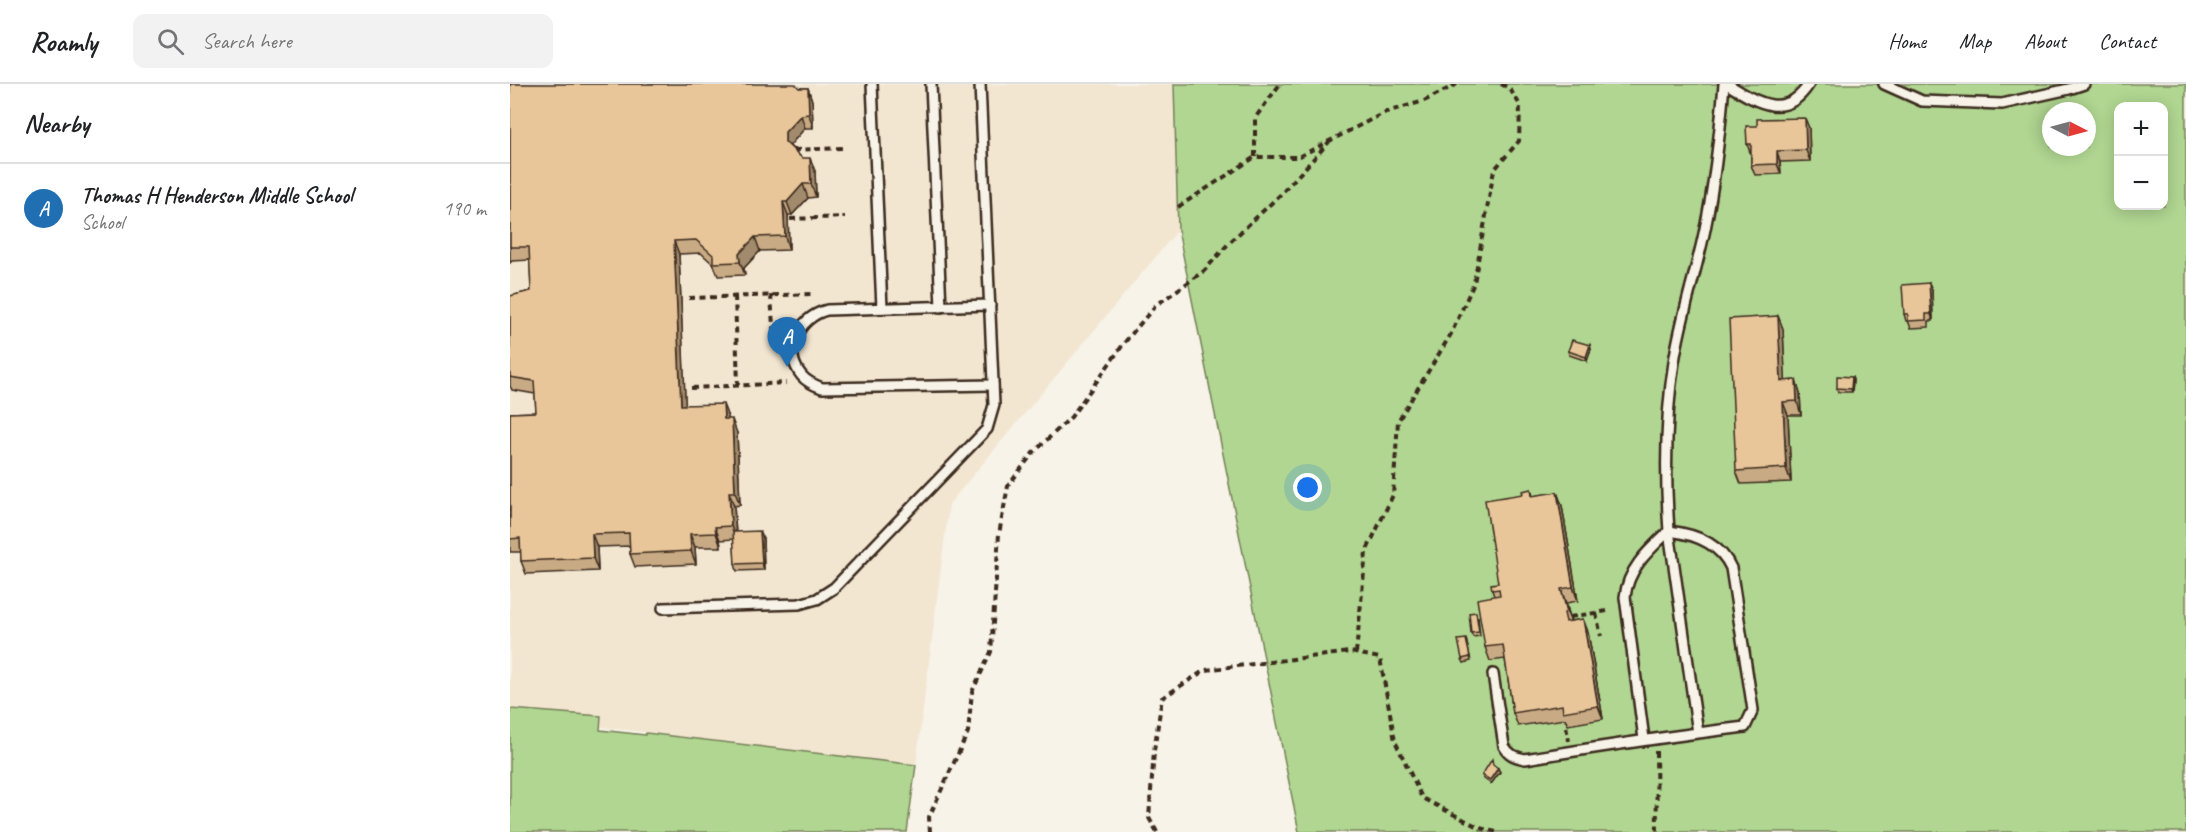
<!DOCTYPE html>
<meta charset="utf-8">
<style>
body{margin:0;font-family:Caveat,sans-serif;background:#f2f2f2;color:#202124}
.controls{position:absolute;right:18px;top:18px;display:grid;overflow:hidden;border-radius:12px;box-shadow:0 3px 15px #0003}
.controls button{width:54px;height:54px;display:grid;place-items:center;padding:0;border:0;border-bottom:2px solid #e0e0e0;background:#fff;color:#202124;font:30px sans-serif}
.compass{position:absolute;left:1532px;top:18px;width:54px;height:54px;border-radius:50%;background:#fff;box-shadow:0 3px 15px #0003;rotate:96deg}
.you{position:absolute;left:798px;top:404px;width:21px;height:21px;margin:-15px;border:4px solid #fff;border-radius:50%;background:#1a73e8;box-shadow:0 0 0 9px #1a73e833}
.badge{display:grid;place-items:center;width:39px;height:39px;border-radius:50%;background:#1f6fb2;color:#fff;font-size:20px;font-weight:700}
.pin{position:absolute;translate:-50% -50px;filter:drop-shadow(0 2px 3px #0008)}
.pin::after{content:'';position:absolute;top:32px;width:21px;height:18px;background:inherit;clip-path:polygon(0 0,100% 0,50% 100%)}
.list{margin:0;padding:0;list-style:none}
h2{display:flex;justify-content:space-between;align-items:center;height:78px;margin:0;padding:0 24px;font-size:26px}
h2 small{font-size:20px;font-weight:400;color:#757577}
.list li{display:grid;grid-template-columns:39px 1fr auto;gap:18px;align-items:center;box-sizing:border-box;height:90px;padding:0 24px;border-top:2px solid #e0e0e0}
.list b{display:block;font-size:22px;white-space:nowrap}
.list p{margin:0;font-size:20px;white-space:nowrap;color:#757577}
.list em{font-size:20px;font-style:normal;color:#757577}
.icon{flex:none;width:33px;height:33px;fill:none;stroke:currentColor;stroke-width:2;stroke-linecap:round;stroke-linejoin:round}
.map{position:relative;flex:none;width:1676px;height:748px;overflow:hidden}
header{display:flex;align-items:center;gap:36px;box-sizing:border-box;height:84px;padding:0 30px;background:#fff;border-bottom:2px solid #e0e0e0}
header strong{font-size:28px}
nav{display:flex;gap:33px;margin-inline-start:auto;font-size:21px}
.search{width:420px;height:54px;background:#f2f2f2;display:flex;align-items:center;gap:15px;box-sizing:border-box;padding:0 21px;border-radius:12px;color:#757577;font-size:22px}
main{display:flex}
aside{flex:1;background:#fff}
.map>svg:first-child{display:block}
.built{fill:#f2e6d1}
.green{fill:#b0d691;stroke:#768058;stroke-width:1.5;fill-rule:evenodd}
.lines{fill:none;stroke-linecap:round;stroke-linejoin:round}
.lane-casing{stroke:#3b2a1e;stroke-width:14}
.path{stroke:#3b2a1e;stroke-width:4;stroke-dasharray:6 4.5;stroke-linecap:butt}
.lane{stroke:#f7f3e8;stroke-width:9}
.wall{fill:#c8aa84;stroke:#3b2a1e;stroke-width:1.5}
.shaded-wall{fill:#a28b6c;stroke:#3b2a1e;stroke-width:1.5}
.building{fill:#e8c69a;stroke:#3b2a1e;stroke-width:1.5}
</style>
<header>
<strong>Roamly</strong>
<div class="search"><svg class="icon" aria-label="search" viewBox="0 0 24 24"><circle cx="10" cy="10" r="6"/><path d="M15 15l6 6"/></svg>Search here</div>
<nav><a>Home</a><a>Map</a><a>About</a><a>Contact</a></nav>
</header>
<main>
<aside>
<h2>Nearby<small></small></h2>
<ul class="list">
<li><span class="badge">A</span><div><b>Thomas H Henderson Middle School</b><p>School</p></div><em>190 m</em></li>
</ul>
</aside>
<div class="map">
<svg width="1676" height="748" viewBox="0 0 1676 748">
<rect width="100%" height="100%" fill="#f7f3e8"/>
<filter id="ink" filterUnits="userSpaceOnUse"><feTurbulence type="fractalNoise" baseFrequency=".0167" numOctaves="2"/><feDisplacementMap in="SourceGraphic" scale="12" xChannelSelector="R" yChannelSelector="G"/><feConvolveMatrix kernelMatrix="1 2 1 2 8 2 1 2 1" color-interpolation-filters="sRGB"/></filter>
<g filter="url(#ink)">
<!-- built -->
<path class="built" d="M0 0H664L668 146 439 420 406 681 0 632Z"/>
<!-- green -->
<g class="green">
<path d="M664 0H1676V748H789L668 146ZM1608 22H1654V122H1608ZM1541 27H1577V63H1541Z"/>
<path d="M0 625 91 632 90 646 135 651 136 649 406 681 397 748H0Z"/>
</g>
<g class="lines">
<defs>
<g id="lane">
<path d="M362 0 372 224"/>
<path d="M421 0 431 223"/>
<path d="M1217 0C1245 17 1275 38 1299 0"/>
<path d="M1374 0 1412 17 1492 20 1559 5 1574 0"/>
<path d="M480 221 317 226C289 233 271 267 292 292 297 298 304 301 312 304L483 301"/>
<path d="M153 524 289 520 307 515 324 504 477 345 484 321 470 0"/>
<path d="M983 590 994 662C999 671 1005 673 1015 675 1088 663 1161 652 1235 643L1243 626 1221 484C1210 459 1185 450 1159 447L1188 649"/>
<path d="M1134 655 1115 513C1118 484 1139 466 1159 447 1155 390 1155 335 1164 278 1171 233 1186 189 1195 145 1205 97 1210 49 1214 0"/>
</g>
</defs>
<!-- lane casing -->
<use href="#lane" class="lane-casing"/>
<!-- path -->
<g class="path">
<path d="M284 66 332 64"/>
<path d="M745 73V34L770 0"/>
<path d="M668 123 745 73H788L876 28 914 17 947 0"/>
<path d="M280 135 335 133"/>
<path d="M261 211 264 258"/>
<path d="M225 212 228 301"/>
<path d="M179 214 304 210"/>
<path d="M181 304 276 299"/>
<path d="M1086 529 1091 552"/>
<path d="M1060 533 1097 527"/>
<path d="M846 569 856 468 883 411 888 337 941 250 964 199 984 86 1009 57 1010 21 1000 5 991 0"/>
<path d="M1056 643 1059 657"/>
<path d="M1146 667 1147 748"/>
<path d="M420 748 419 733 458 648 462 608 481 568 489 450 498 402 523 369 561 333 615 258 645 222 694 187 719 159 770 111 819 58"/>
<path d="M647 748 639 734 644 667 652 614 695 586 840 568 870 574 885 657 912 714 970 744 986 748"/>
</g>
<!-- lane -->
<use href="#lane" class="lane"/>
</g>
<!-- wall -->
<g class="wall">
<path d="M0 0 298 4 302 17 303 44H295L280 61V62L305 87 306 113 298 114 282 131H278L279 166 250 167 234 184 235 191 208 192 204 181 191 169 169 170 175 321 218 333V335L227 349 230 421 224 422 226 448 253 454 254 486 227 487 225 480 224 455 210 456 211 463H185L186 480 125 483 120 470V462L87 463 88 487 16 490 11 477V468H0V329L26 328 25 310 2 306 0 302V212L21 207 20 176 2 177 0 179Z"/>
<path d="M1299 44 1300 77 1270 78 1271 90 1245 91 1241 81V71L1237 60Z"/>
<path d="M1419 199 1422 206 1423 237H1419V243L1401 244 1398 237H1396L1394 230Z"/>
<path d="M1268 232 1273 245 1275 297 1286 296 1290 309 1291 331H1278L1281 398 1231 400 1226 387Z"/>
<path d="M1081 265 1077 277 1059 271 1058 267Z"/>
<path d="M1342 293 1343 296 1342 308H1328L1327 304Z"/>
<path d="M1021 405 1023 412 1047 408 1052 422 1068 517 1056 519 1061 537 1073 535 1078 548 1093 635 1058 641 1055 635 1008 642 1003 629 995 575 980 577 975 563 984 512 982 506 988 499 1013 410Z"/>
<path d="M968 532 970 552 963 553 961 549Z"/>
<path d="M956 555 961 577 954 579 952 575Z"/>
<path d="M984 681 990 688 981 700 973 694 972 691Z"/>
</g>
<!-- shaded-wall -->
<g class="shaded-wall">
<path d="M298 4 302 17 303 44 299 30Z"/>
<path d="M291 31 295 44 280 61V72L275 58V48Z"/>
<path d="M1295 34 1299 44 1300 77 1296 66Z"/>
<path d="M1267 67 1270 78 1271 90 1267 80Z"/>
<path d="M300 74 305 87 306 113 301 100Z"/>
<path d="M293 100 298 114 282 131 277 118Z"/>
<path d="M273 118 278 131 279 166 275 152Z"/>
<path d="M245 153 250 167 234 184 235 191 230 178 229 170Z"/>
<path d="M164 157 169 170 176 335 171 321Z"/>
<path d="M1419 199 1422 206 1423 237 1421 230Z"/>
<path d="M1268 232 1273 245 1276 310 1271 297Z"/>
<path d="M1080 261 1081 265 1077 277 1076 273Z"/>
<path d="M1342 293 1343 296 1342 308 1341 305Z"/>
<path d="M1286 296 1290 309 1291 331 1287 317Z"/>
<path d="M1273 318 1278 331 1281 398 1276 384Z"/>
<path d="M213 320 218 333V348L214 335Z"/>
<path d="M222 335 227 349 230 421 225 408Z"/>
<path d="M219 408 224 422 226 455 221 442Z"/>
<path d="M1047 408 1052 422 1068 517 1063 503Z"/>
<path d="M205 443 210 456 211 463 206 449Z"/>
<path d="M250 447 253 454 254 486 252 479Z"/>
<path d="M82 450 87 463 88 487 83 474Z"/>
<path d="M180 450 185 463 186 480 181 467Z"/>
<path d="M1051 505 1056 519 1062 541 1057 528Z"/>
<path d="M1073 535 1078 548 1093 635 1088 622Z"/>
<path d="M988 684 990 688 981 700 980 696Z"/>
</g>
<!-- building -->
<g class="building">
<path d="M0 0H285L289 4H298L299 30 291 31 275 48V58L292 74H300L301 100H293L277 118H273L275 152 245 153 229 170 230 178 203 179V171L186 156 164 157 171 321 213 320 214 335H222L225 408H219L221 442 205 443 206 449 180 450 181 467 120 470 119 449 82 450 83 474 11 477 10 454 0 455V329L26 328 24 297 0 293V212L21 207 19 163H0Z"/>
<path d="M1295 34 1296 66 1267 67V80L1241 81V60H1237L1236 42H1247V35Z"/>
<path d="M1419 199 1421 230H1416V236L1398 237V230H1394L1392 201Z"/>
<path d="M1268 232 1271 297 1286 296 1287 317 1273 318 1276 384 1226 387 1219 235Z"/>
<path d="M1062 256 1080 261 1076 273 1058 267Z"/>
<path d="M1327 292 1342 293 1341 305 1327 304Z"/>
<path d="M1021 405 1022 412 1047 408 1063 503 1051 505 1057 528 1054 529 1056 538 1073 535 1088 622 1053 628 1052 621 1003 629 993 561 975 563 967 515 990 511 989 505 982 506 981 500 988 499 975 416 1013 410 1012 407Z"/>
<path d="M250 447 252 479 225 480 223 448Z"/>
<path d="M966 528 969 548 961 549 959 529Z"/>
<path d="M956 555 960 573 952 575 948 556Z"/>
<path d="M982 675 983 681 988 684 980 696 972 691Z"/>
</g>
</g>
</svg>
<div class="controls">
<button>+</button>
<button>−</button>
</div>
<svg class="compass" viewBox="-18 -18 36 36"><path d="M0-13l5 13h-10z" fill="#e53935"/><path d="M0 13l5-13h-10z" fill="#757577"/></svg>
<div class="you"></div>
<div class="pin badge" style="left:277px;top:283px">A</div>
</div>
</main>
